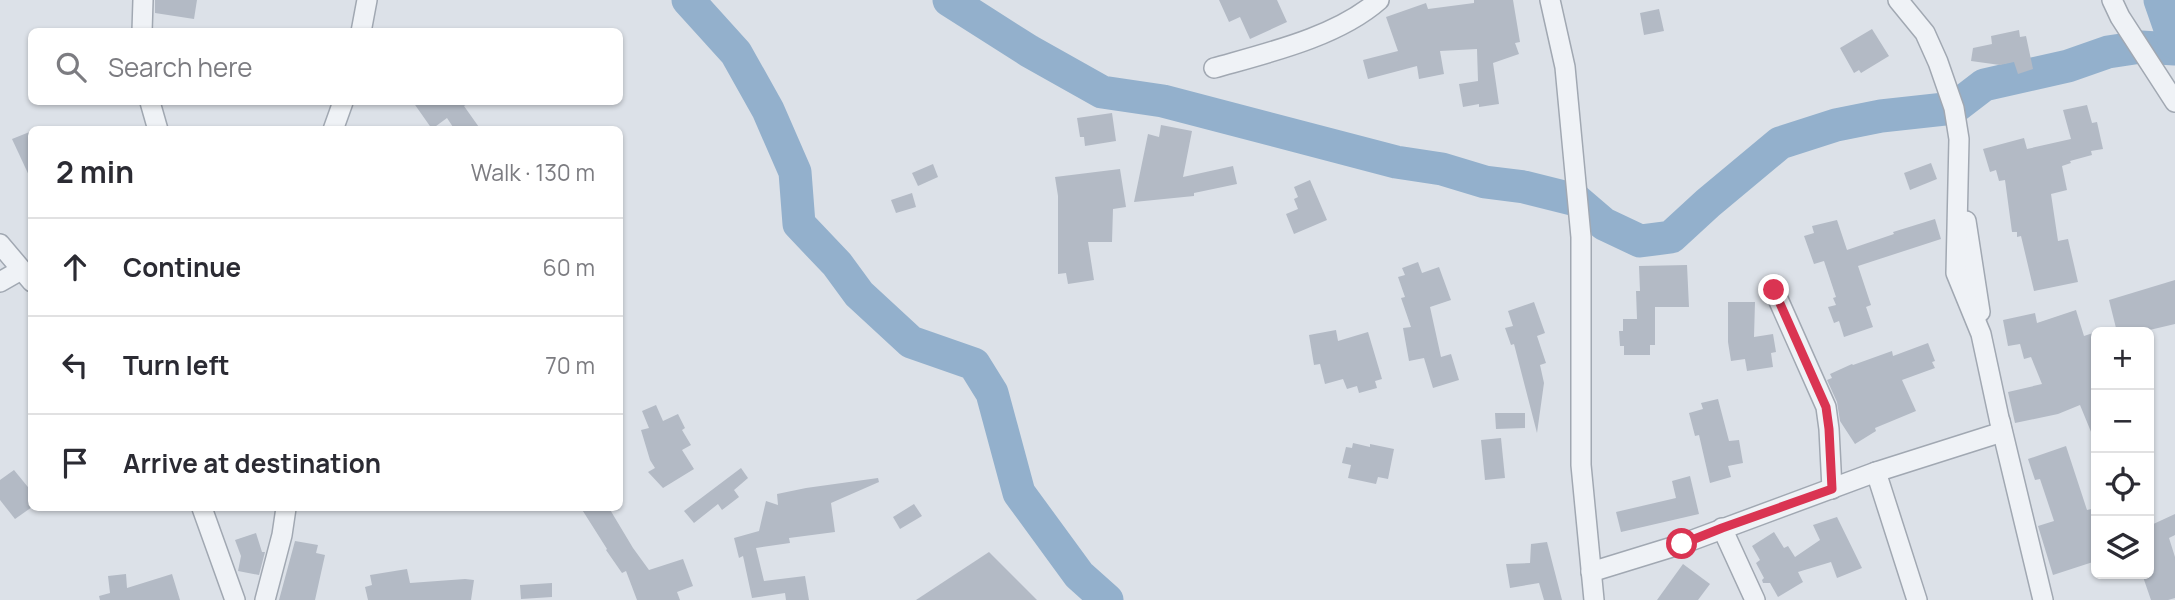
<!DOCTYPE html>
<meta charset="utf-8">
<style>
body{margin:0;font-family:Manrope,sans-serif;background:#f2f2f3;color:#2b2b33}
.controls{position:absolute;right:21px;bottom:21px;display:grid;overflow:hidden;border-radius:10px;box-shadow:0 2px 5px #0004}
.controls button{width:63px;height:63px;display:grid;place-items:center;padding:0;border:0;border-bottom:2px solid #e1e1e2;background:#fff;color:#2b2b33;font:35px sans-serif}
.stop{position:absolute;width:21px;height:21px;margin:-16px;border:5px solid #da3452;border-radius:50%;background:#fff}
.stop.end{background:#da3452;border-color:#fff;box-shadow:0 2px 7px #0008}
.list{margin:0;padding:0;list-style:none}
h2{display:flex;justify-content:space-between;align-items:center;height:91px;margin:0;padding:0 28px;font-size:30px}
h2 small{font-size:23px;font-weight:400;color:#7c7c81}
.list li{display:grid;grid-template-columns:46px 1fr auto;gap:21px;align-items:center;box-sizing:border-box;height:98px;padding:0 28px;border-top:2px solid #e1e1e2}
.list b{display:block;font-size:26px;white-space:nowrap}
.list em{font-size:23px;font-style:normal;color:#7c7c81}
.icon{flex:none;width:38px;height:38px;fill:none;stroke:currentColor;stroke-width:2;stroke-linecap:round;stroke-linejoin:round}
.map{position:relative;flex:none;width:2175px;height:600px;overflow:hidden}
.search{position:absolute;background:#fff;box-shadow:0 2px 5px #0004;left:28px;top:28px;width:595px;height:77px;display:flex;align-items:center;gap:18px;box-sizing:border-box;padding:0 24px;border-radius:10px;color:#7c7c81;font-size:26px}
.panel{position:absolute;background:#fff;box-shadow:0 2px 5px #0004;left:28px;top:126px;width:595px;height:385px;border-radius:10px}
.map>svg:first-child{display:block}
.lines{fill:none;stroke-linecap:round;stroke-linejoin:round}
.river{stroke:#93b0cc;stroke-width:33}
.building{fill:#b3bac5}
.minor-casing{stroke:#a1a8b2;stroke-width:22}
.minor{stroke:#eff2f6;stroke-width:19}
.route{stroke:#da3452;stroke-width:9}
</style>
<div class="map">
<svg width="2175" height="600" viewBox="0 0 2175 600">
<rect width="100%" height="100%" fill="#dce1e8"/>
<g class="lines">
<!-- river -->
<g class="river">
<path d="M688 0 736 53 768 110 795 172 799 224 837 264 859 294 911 342 974 364 992 393 1019 493 1079 575 1107 600"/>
<path d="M949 0 1029 51 1102 92 1163 101 1396 162 1442 169 1485 182 1524 187 1576 200 1604 224 1640 241 1671 237 1708 203 1780 143 1836 125 1881 116 1954 108 1984 85 2068 66 2108 52 2141 47 2175 49"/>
<path d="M2160 0 2175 43"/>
</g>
</g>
<!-- building -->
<g class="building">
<path d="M155 0H197L194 19 155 13Z"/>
<path d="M1219 0H1277L1287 22 1250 39 1240 17 1229 22Z"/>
<path d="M1474 0H1513L1520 42 1515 43 1519 54 1493 63 1499 104 1479 107V104L1463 107 1459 84 1478 81 1477 49 1440 51 1444 74 1419 79 1417 66 1368 79 1363 60 1398 51 1386 17 1426 3 1428 9 1474 3Z"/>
<path d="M1659 9 1664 31 1644 35 1640 13Z"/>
<path d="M1872 29 1889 56 1861 73 1859 70 1854 73 1840 48Z"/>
<path d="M2019 30 2020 37 2026 36 2033 69 2018 74 2014 62 2000 65 1971 61 1973 48 1992 44 1991 36Z"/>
<path d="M413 102H470L464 106 481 130H455L447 118 432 129Z"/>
<path d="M2087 105 2092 123 2097 122 2103 149 2091 151 2092 155 2070 161 2071 163 2062 166 2067 190 2051 194 2058 241 2068 239 2078 282 2034 291 2021 236 2017 237V232H2012L2005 180 1999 181 1996 170 1990 172 1983 149 2024 138 2027 149 2071 139 2063 110Z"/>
<path d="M1112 113 1116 141 1085 146 1084 137H1080L1077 118Z"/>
<path d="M1161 125 1192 131 1183 177 1233 166 1237 184 1194 193V196L1134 202 1148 134 1159 137Z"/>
<path d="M32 131V182L12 139Z"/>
<path d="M1931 163 1937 179 1910 190 1904 173Z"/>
<path d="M933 164 938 177 918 186 912 173Z"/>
<path d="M1120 169 1126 207 1113 209 1112 242H1088L1094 280 1068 284 1066 273 1058 274V196L1055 177Z"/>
<path d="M1310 180 1327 220 1294 234 1286 214 1298 209 1294 199 1298 197 1294 187Z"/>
<path d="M912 193 916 207 896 213 891 200Z"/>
<path d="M1935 219 1941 239 1858 266 1871 305 1866 307 1873 327 1844 337 1839 321 1834 323 1828 307 1836 305 1833 298 1836 297 1824 261 1814 264 1804 236 1814 233 1812 226 1837 220 1847 250 1894 234 1893 232Z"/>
<path d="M1418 262 1422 273 1439 267 1451 300 1430 307 1441 357 1451 354 1459 380 1433 388 1424 358 1409 361 1403 328 1411 327 1401 298 1405 297 1398 277 1405 275 1402 268Z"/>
<path d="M1687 265 1689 307H1655V345H1650V355H1624V346H1620L1619 331H1623V319H1637L1636 291H1640L1639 266Z"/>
<path d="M2175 280V324L2141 332H2117L2109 300Z"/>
<path d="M1534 302 1545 333 1537 336 1546 363 1540 365 1544 383 1537 433 1514 344 1511 345 1505 328 1513 326 1508 311Z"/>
<path d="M1728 302H1755L1754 337 1773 334 1776 352 1771 353 1773 367 1747 371 1745 359 1731 361 1728 342Z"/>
<path d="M2076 310 2084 336 2096 332V444L2080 405 2058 414 2015 423 2008 392 2042 384 2031 357 2024 359 2020 344 2008 346 2003 320 2035 313 2037 323Z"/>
<path d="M1336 330 1338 341 1368 332 1382 379 1375 381 1377 388 1359 393 1357 386 1347 389 1343 379 1325 384 1320 364 1314 365 1309 335Z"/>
<path d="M1928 343 1935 361 1932 362 1935 368 1902 380 1916 411 1875 428 1876 431 1855 444 1840 421 1837 402 1827 380 1832 378 1830 374 1852 364 1853 365 1892 351 1893 356Z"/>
<path d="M1718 399 1729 441 1739 440 1743 463 1728 466 1731 477 1710 483 1699 435 1695 436 1689 413 1703 409 1701 403Z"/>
<path d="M656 405 663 421 678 414 685 428 682 430 691 445 682 450 694 469 663 488 648 472 655 468 650 460 641 430 649 428 642 411Z"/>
<path d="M1495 413H1525V428L1496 429Z"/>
<path d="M1501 438 1505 478 1485 480 1481 440Z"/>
<path d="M1353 443 1370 447V444L1394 449 1388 479 1378 477 1376 484 1348 478 1351 465 1342 463 1346 447 1352 448Z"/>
<path d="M2066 446 2087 510 2096 508V561L2053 575 2038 526 2054 521 2040 479 2035 480 2028 459Z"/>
<path d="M741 468 748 478 734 490 739 497 722 510 718 504 694 523 684 511Z"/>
<path d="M14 470 32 492V507L15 519 0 500V480Z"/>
<path d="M1690 476 1699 514 1621 532 1616 512 1676 498 1672 481Z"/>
<path d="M878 478 879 482 831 503 835 532 789 538 790 543 756 548 764 581 805 576 809 600H786L785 593 752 598 743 556 739 558 734 538 759 531 766 501 778 505 777 494 806 488Z"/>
<path d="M914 504 922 516 900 529 893 517Z"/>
<path d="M581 508H609L633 548 649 570 683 559 693 586 677 592 680 600H637L626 571 622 573 606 550 607 549Z"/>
<path d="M2175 514V535L2169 538 2175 557V598L2168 600H2151L2142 574H2149V526Z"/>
<path d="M1837 517 1862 568 1837 578 1831 562 1798 572 1803 582 1778 597 1770 583H1763L1762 580 1764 578 1756 563 1760 560 1752 546 1774 532 1784 548 1788 546 1795 557 1820 540 1813 525Z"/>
<path d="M256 533 262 552H265L259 575 238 571 241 556 235 540Z"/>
<path d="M295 541 318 545 316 553 325 555 315 600H279Z"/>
<path d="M1547 542 1562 600H1544L1539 583 1510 588 1506 564 1530 563 1531 544Z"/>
<path d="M989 552 1037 600H916Z"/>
<path d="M1683 564 1710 584 1698 600H1657Z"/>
<path d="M407 569 410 583 465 579 474 580 471 600H368L365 587 372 585 370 575Z"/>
<path d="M126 574 127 588 172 574 180 600H100L99 596 110 593 108 576Z"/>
<path d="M552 583V597L521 599 520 585Z"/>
</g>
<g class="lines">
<defs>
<g id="minor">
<path d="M1550 0 1565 67 1581 237V465L1594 600"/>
<path d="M2112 0 2120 17 2175 102"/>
<path d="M142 32 143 0"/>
<path d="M361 32 367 0"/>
<path d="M1214 68C1267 53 1337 37 1379 0"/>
<path d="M150 102 158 130"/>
<path d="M333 130 343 102"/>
<path d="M1966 221 1980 312"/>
<path d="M0 244 32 282"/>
<path d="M0 282 21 270"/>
<path d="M1774 290 1826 407 1829 429 1832 489"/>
<path d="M2000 421 2043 600"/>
<path d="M1876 472 1917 600"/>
<path d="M202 508 235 600"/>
<path d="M1722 528 1755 600"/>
<path d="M1591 572 1682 544 1876 472 2002 432 1981 334 1956 273 1959 139 1954 108 1938 62 1925 33 1898 0"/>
<path d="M265 600 282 535 286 508"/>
</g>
</defs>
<!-- minor casing -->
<use href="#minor" class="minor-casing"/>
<!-- minor -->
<use href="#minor" class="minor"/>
</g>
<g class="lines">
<!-- route -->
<path class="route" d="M1682 544 1722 528 1832 489 1829 429 1826 407 1774 290"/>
</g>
</svg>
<div class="controls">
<button>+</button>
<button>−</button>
<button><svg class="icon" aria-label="locate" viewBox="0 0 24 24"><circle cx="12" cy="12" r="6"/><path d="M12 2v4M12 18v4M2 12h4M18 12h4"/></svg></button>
<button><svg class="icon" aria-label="layers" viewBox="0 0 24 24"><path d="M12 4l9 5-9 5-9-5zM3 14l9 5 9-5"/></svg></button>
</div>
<div class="stop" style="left:1682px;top:544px"></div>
<div class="stop end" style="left:1774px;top:290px"></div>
<div class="search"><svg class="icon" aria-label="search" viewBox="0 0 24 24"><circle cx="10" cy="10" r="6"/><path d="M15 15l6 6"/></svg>Search here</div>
<section class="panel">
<h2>2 min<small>Walk · 130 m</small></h2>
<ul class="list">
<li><svg class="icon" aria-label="ahead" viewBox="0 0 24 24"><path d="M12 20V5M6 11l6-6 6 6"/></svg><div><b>Continue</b></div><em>60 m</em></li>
<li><svg class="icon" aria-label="left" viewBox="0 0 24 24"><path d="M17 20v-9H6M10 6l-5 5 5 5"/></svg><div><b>Turn left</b></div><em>70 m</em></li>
<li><svg class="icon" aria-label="arrive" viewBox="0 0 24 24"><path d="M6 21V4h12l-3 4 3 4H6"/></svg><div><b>Arrive at destination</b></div></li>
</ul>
</section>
</div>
